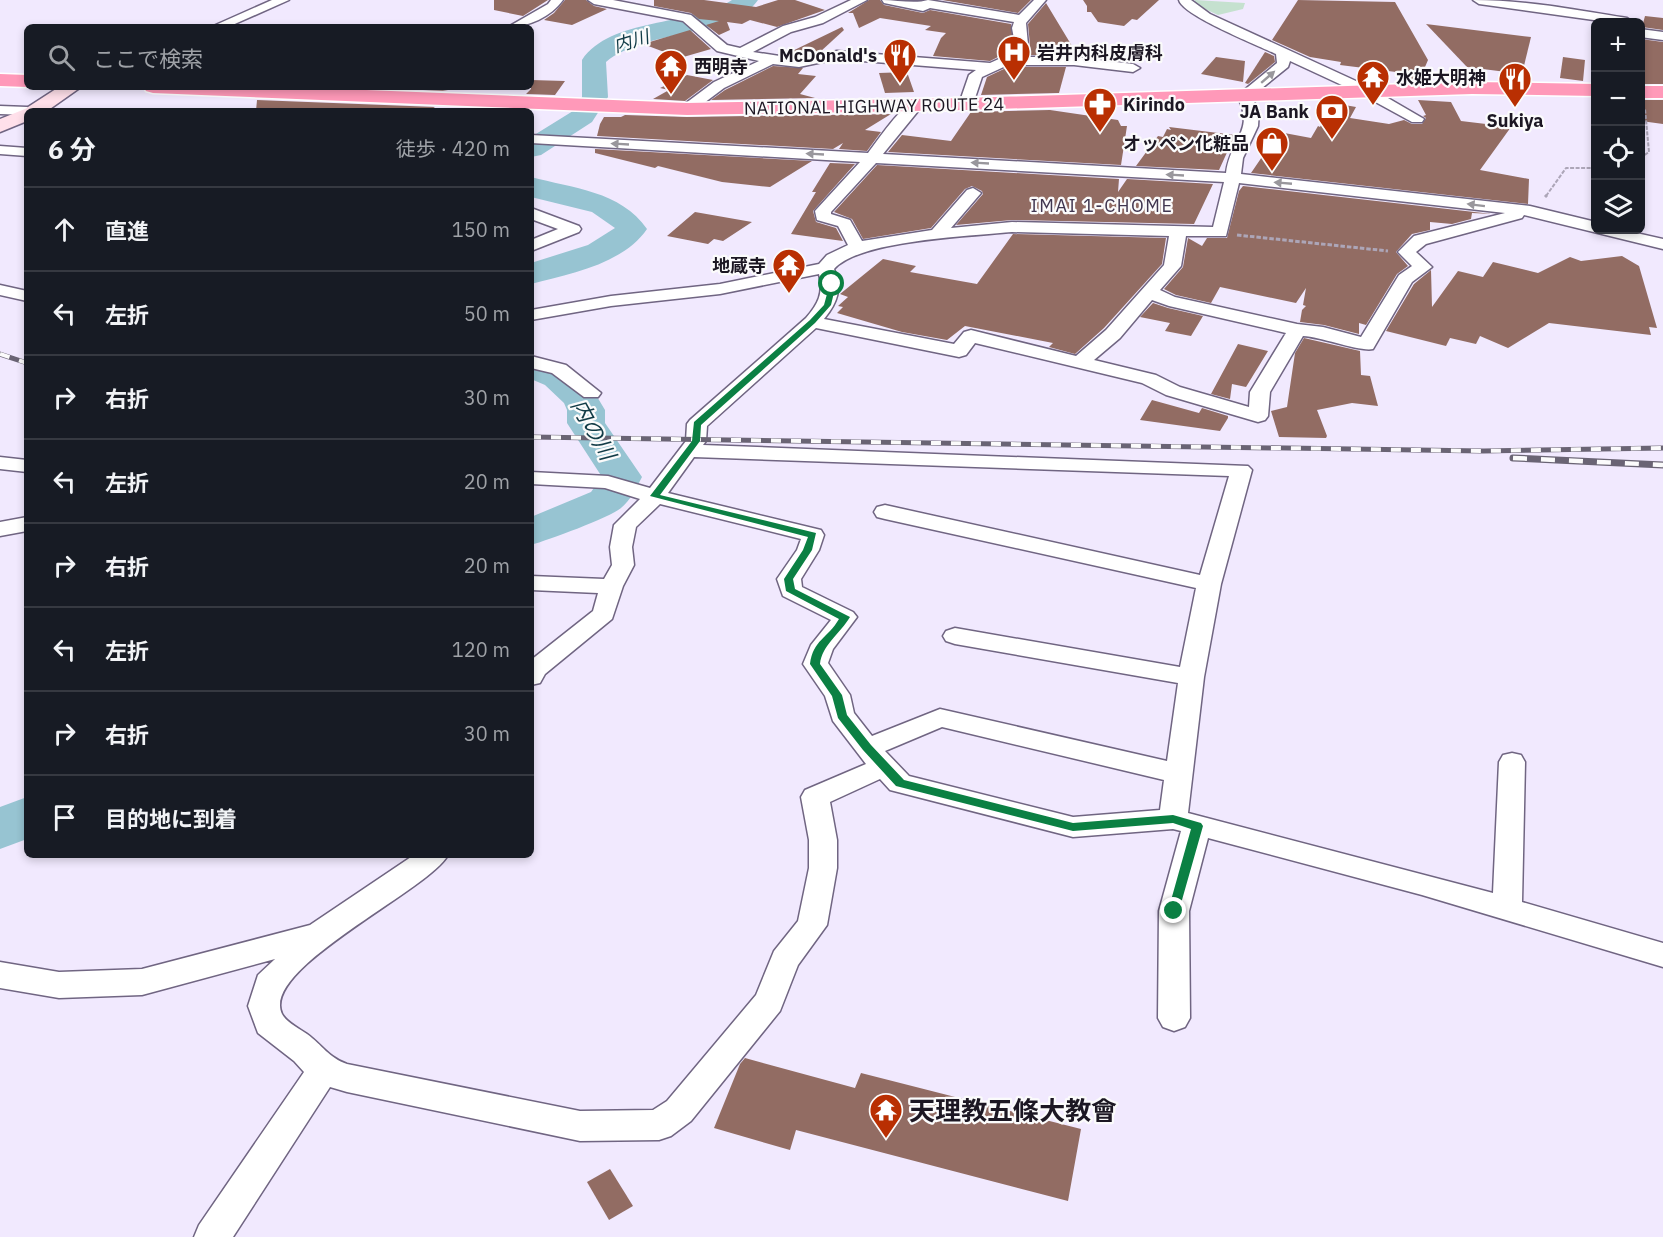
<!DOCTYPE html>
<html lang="ja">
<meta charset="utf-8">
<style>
body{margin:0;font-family:"IBM Plex Sans","Noto Sans JP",sans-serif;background:#20242c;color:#f1f3f6}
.controls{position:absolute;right:18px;top:18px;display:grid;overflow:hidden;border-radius:9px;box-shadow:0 3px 9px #0003}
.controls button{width:54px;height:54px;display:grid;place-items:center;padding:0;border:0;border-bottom:2px solid #363941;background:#171b24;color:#f1f3f6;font:30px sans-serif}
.stop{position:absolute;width:18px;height:18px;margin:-14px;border:4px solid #0b8043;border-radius:50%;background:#fff}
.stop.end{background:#0b8043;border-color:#fff;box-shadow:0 2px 6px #0008}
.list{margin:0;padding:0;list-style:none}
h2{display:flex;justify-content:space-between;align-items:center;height:78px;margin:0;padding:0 24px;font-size:26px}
h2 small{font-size:20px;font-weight:400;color:#9ea1a6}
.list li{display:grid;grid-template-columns:39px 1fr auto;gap:18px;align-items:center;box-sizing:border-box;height:84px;padding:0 24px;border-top:2px solid #363941}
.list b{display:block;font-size:22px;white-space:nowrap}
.list em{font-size:20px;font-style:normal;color:#9ea1a6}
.icon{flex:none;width:33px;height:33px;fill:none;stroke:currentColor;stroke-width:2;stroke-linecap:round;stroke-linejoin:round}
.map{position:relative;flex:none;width:1663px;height:1237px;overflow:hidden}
.search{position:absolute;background:#171b24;box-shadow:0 3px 9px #0003;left:24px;top:24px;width:510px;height:66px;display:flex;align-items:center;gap:15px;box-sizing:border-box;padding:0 21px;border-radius:9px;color:#9ea1a6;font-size:22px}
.panel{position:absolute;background:#171b24;box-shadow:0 3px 9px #0003;left:24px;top:108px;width:510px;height:750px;border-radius:9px}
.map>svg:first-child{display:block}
.green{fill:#c5e1cf}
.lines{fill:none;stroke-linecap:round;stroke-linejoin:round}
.river{fill:#97c4d2;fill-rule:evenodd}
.building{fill:#926c63}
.street-casing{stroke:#706582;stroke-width:3}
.secondary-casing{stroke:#706582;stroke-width:3}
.highway-casing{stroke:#fff;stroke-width:3}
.path-far1{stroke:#ada6b8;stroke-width:2;stroke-dasharray:4 1.5;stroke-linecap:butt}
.path{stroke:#ada6b8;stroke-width:3;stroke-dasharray:4.5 2;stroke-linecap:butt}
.street{fill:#fff;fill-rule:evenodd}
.secondary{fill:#ffe0ea;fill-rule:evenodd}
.highway{fill:#ff99b9;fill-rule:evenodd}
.rail-far1-casing{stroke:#6a6474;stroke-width:5}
.rail-casing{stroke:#6a6474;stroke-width:7}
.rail-far1{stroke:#fbfbfb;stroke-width:4;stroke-dasharray:10;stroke-linecap:butt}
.rail{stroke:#fbfbfb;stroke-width:4.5;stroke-dasharray:14;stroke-linecap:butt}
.oneway{fill:#99979c}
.route{fill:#0b8043}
.labels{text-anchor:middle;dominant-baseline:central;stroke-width:4.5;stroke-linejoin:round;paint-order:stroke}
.far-water-label{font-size:18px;font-style:italic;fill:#113b46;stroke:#fbfbfb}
.far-poi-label{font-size:18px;font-weight:bold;fill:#1c1723;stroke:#fbfbfb;text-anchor:start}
.far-street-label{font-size:18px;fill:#1c1723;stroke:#fbfbfb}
.far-neighbourhood-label{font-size:18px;letter-spacing:1.5px;fill:#403650;stroke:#fbfbfb}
.water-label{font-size:22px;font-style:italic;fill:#113b46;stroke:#fbfbfb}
.near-poi-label{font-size:26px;font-weight:bold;fill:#1c1723;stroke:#fbfbfb;text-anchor:start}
</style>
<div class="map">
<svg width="1663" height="1237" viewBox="0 0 1663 1237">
<rect width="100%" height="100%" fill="#f1e9fe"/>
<!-- green -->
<path class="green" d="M1195 0 1245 3 1243 9 1218 15 1194 4Z"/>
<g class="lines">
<!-- river -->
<g class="river">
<path d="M732 0H758C733 37 645 29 606 62L608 97 592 122 541 155 531 157V137L573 111 582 97V60C611 17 689 27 732 0Z"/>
<path d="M531 177C572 188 621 191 647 229 623 264 570 274 531 284V263L588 245 615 228 592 212 531 197Z"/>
<path d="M531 355 571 369 593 390 605 410V423L642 477C636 488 631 500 621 508 609 518 548 540 531 545V517L591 492 602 477 567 423V410L564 403 545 385 531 379Z"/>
<path d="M27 797V839L0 849V807Z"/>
</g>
</g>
<!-- building -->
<g class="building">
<path d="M494 0H548L523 16 494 10Z"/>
<path d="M565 0H586L594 6 607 9 572 25 544 20 554 13Z"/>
<path d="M654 0H704L756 7 778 0H795L825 10 777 27 750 20 742 24 727 22 730 30 719 35 706 25 719 21 699 19 691 13 654 6Z"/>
<path d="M869 0H880L884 5 923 13 930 10 1011 24 1013 43 1000 56 990 61 933 56 941 38 946 33 925 30 931 26 880 18 859 28 853 13H848Z"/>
<path d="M942 0H1031L1018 13Z"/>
<path d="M1083 0H1159L1137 20 1132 19 1124 26 1098 22 1091 12H1087V6Z"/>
<path d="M1298 0 1395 2 1428 60 1419 81 1408 82 1404 73 1340 65 1341 62 1310 57 1272 40Z"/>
<path d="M1046 3 1072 46 1070 55H1022L1030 45 1028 24Z"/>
<path d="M1645 16 1663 18V30L1642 27Z"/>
<path d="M1426 24 1531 37 1522 74 1467 67Z"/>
<path d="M842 27 844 30 820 52 799 57 784 55Z"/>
<path d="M690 30 711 49 680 58 643 44Z"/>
<path d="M1641 39 1663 42V84H1641Z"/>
<path d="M1265 52 1274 56 1275 62 1248 84 1245 83Z"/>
<path d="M1216 57 1245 61 1243 82 1201 74Z"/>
<path d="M1563 57 1585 60 1583 81 1560 78Z"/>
<path d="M773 66 803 68 798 74 816 76 800 94 815 98 711 100 725 90Z"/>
<path d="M1008 67H1066L1059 93 981 95 987 77Z"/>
<path d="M907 72 914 92 885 93 879 73Z"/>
<path d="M687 75 713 80 685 101 653 99 669 90 660 88Z"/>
<path d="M531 80 565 81 555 95 526 94 531 89Z"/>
<path d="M347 87H427L448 91Z"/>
<path d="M257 100 435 107 429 111H256Z"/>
<path d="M1418 100 1451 102 1461 121 1511 127 1480 170 1529 179 1528 204 1251 173 1279 132 1311 138 1318 126 1320 127 1333 103 1356 107 1350 118 1389 124 1404 120 1412 124H1422L1426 118 1423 116 1426 115Z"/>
<path d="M1641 100H1663V124L1641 121Z"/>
<path d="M1050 110 1118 120 1121 126H1127L1121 165 888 152 902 135 951 141 971 112Z"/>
<path d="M891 114 865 130 881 132 867 151 839 149 843 143 833 149 597 136 600 124 604 117H621L625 115 687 117Z"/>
<path d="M1169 127 1235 135 1219 170 1136 166 1158 136 1163 137 1167 129 1171 130Z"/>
<path d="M595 149 812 161 770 187 722 182 658 166 655 168 595 153Z"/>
<path d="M830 163 855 164 813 211 816 222 836 228 843 241 791 234 816 192H812Z"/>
<path d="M877 165 1119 179 1118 192 1127 179 1213 184 1194 224 1012 220 956 225 983 194 982 191 972 186 965 189 931 228 863 239 852 219 834 212Z"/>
<path d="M1243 186 1492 214 1472 213 1471 219 1452 224 1430 222V230L1412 234 1396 252 1408 266 1397 274 1366 325 1359 323V334L1324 325 1300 322 1302 310 1306 306 1303 305 1306 288 1296 303 1220 287 1211 303 1176 295 1164 289 1183 267 1188 238 1202 246 1207 238H1227L1239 191Z"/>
<path d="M695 212 752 222 723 241 714 239 708 244 667 236Z"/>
<path d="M1013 234 1166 238 1162 264 1104 328 1075 354 1049 347 1053 343 965 326 947 340 902 332 837 313 843 307 838 306 848 297 840 294 883 259 916 266 910 272 977 284Z"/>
<path d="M1622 256 1639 266 1657 328 1649 327 1651 335 1549 323 1508 348 1480 336 1476 344 1450 338 1446 346 1386 331 1414 284 1431 270 1432 307 1458 271 1483 277 1493 262 1538 273 1570 257 1581 261Z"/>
<path d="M1153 303 1168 308 1203 316 1191 336 1165 331 1170 323 1140 317Z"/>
<path d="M1304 338 1360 351 1361 375 1370 376 1378 406 1352 403 1317 410 1327 436 1326 438 1279 437 1271 411 1287 407 1295 353Z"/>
<path d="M1238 344 1268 351 1246 387 1232 384 1230 399 1211 394Z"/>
<path d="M1152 400 1199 413 1202 408 1228 416V418L1220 431 1140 420Z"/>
<path d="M745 1058 855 1088 861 1073 1081 1129 1068 1201 796 1130 790 1150 714 1128 740 1064Z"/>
<path d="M610 1169 633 1206 609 1220 587 1182Z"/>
</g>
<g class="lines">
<defs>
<g id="street">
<path d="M272 0H289L228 27H211Z"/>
<path d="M551 0H563C551 17 528 27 508 27L548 4Z"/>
<path d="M588 0H613L691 15 727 45 740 48 783 26 815 17 851 0H867L823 23 791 32 753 52 799 59 837 51 990 63 1001 58 1015 44 1012 28 1014 22 930 8 923 11 884 3 882 0C897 0 915 4 928 0L1019 15 1034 0H1046L1026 23 1028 45 1017 57H1074L1133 64 1140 68 1133 72 1074 65H1008L982 77 973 104 966 108 959 104 969 75 976 70 837 59 799 67 773 64 724 88 692 112H682L680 109 682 106 714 82 759 61 717 51 683 21 594 4Z"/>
<path d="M1179 0H1191L1210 14 1369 87 1424 119 1422 122H1412L1359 93 1290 61 1288 67 1251 97 1259 110 1258 126 1243 158 1241 174 1530 206 1596 222V230H1623L1663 239V249L1524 215 1522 218 1426 244 1416 252 1432 267 1412 282 1373 349C1360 352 1322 337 1303 336L1270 392 1268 416 1265 420 1258 422 1166 395 1142 383 975 343 966 355 959 357 816 328 707 426 706 441 703 445 1248 466 1252 470 1221 584 1204 677 1188 813 1493 893 1499 762 1503 755 1512 753 1521 755 1525 762 1522 902 1663 943V967L1422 895 1208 838 1189 911 1190 1018 1185 1027 1174 1031 1163 1027 1158 1018 1159 911 1181 831 1173 829 1073 837 890 790 880 779 830 802 837 840V868L827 925 798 965 780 1011 691 1121 671 1136 659 1140 580 1141 347 1092 330 1087 233 1237H194L199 1225 304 1072 294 1061 258 1033 248 1006 258 975 275 959 142 995 59 998 0 988V962L59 972 142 969 310 925 414 855H448C428 891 260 968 282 1014 286 1022 300 1029 307 1034 322 1045 329 1058 347 1064L580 1111 653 1110 667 1101 756 995 774 951 798 921 809 868V840L801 797 805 790 866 764 833 721 825 696 803 664 811 645 831 620 783 596 777 579 797 550 801 539 660 504 636 527 632 547 634 565 623 586 612 619 545 674 540 683 531 685V660L593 611 598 593 531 590V576L604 579 612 565 610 547 614 525 640 499 605 488 531 484V472L608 476 650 488 686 441 687 424 690 420 806 318C818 304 824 293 819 274L720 294 611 306 531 320V310L611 296 720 284 819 264 827 255 848 245 838 226 817 220 815 211 860 162 531 143V135L868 153C878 140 901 105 916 101L923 105 883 154 1226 173C1230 139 1256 130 1237 96L1277 63 1276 54C1259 46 1182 15 1179 0ZM876 163 1224 182 1213 227 1012 222 951 228 981 193 973 188 967 190 932 230 862 241 850 220 831 214V212ZM1239 183 1505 213 1414 236 1398 252 1412 266 1399 275 1361 337 1323 327 1297 324 1175 297 1160 290 1181 266 1186 236H1226ZM1012 232 1169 236 1164 265 1106 330 1076 356 971 330 964 332 954 344 824 319C838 302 842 289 834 269 859 240 972 236 1012 232ZM1152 300 1169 306 1286 333 1250 392 1249 407 1180 387 1156 375 1094 360 1120 338ZM694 457 1229 476 1200 575 885 505 877 507 874 512 877 517 885 519 1196 588 1180 667 955 628 946 631 943 636 946 641 955 644 1178 683 1167 761 940 709 872 736 854 713 850 695 828 663 833 649 857 617 853 612 802 587 801 579 819 550 824 535 821 530 668 493ZM942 727 1164 780 1160 810 1073 817 909 776 885 751Z"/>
<path d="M1473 0C1525 0 1576 10 1627 18L1633 22H1608L1479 4Z"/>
<path d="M1640 29 1663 32V40L1640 37Z"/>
<path d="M0 106 27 107 34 111H27V115L0 114Z"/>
<path d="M0 146 27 148V156L0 154Z"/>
<path d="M531 208 579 226 581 229 579 232 531 251V240L558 229 531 219Z"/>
<path d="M0 285 27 291V301L0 295Z"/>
<path d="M531 356 566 365 601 393 598 397H584L552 373 531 368Z"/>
<path d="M0 457 27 460V472L0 469Z"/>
<path d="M27 517V531L0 536V522Z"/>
</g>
<path id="secondary" d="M59 87H81L47 111H27V121L0 132V119L25 109Z"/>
<g id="highway">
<path d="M0 74 27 75V87L0 86Z"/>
<path d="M1472 82 1596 84V96L1472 94 966 110 687 115 153 93 146 91 144 87H291L687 103 966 98Z"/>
<rect x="1640" y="86" width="23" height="12"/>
</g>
</defs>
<!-- street casing -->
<use href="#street" class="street-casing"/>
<!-- secondary casing -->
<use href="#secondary" class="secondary-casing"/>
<!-- highway casing -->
<use href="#highway" class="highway-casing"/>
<!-- path-far1 -->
<g class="path-far1">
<path d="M1640 158 1649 152 1645 109"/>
<path d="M1546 196 1566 168H1596"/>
</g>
<!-- path -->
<g class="path">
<path d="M1545 197 1547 195"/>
<path d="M1237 235 1388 251"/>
</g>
<!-- street -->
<use href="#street" class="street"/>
<!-- secondary -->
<use href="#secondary" class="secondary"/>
<!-- highway -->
<use href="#highway" class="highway"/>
<defs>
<g id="rail-far1">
<path d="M0 354 27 363"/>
<path d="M531 437 1483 451 1663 448"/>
</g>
<path id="rail" d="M1513 458 1663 465"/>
</defs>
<!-- rail-far1 casing -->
<use href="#rail-far1" class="rail-far1-casing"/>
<!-- rail casing -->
<use href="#rail" class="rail-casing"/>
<!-- rail-far1 -->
<use href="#rail-far1" class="rail-far1"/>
<!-- rail -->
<use href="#rail" class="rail"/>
</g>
<!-- one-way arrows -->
<defs><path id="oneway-solid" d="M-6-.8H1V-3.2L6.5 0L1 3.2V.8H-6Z" transform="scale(1.5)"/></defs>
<g class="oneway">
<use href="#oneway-solid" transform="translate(1268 77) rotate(-41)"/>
<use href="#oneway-solid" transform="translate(620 144) rotate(-177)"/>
<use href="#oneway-solid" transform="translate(815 154) rotate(-177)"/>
<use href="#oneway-solid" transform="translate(980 163) rotate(-177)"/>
<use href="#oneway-solid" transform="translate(1175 175) rotate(-177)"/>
<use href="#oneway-solid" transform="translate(1283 183) rotate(-175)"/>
<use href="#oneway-solid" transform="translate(1476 205) rotate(-173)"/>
</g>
<!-- route -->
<path class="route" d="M830 283 836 284 831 305 815 323 701 425 700 441 660 495 816 533 812 550 793 579 795 589 850 617C840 634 822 645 820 664L842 695 847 715 871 745 904 780 1073 823 1173 815 1201 823 1203 826 1178 914H1169L1168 911 1191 829 1173 823 1073 831 896 786 863 750 838 718 832 696 810 664C813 640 828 638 839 619L786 591 784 579 803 550 808 537 650 496 692 441 694 422 810 320 824 305Z"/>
<!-- icons -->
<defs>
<symbol id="hospital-pin" viewBox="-11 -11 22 30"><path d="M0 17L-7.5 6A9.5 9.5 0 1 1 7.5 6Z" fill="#b92f02" stroke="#fbfbfb"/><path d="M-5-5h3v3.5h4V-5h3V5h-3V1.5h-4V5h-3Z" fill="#fff"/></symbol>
<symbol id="restaurant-pin" viewBox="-11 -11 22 30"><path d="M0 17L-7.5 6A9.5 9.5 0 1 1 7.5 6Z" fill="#b92f02" stroke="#fbfbfb"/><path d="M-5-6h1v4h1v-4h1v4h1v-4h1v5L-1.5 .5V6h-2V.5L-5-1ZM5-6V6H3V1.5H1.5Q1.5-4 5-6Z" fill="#fff"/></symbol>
<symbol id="temple-pin" viewBox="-11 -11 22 30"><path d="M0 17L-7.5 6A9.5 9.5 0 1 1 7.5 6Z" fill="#b92f02" stroke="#fbfbfb"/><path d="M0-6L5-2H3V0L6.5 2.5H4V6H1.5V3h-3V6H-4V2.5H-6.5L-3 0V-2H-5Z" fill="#fff"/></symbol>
<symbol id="pharmacy-pin" viewBox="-11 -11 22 30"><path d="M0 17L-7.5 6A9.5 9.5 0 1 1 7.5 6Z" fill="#b92f02" stroke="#fbfbfb"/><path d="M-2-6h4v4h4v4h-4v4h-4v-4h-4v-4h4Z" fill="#fff"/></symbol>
<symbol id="bank-pin" viewBox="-11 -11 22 30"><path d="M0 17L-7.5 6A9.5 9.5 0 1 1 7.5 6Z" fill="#b92f02" stroke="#fbfbfb"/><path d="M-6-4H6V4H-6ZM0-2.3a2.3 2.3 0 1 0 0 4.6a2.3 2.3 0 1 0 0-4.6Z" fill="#fff"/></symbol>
<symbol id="shop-pin" viewBox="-11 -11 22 30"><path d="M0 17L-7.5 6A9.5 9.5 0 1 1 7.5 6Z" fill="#b92f02" stroke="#fbfbfb"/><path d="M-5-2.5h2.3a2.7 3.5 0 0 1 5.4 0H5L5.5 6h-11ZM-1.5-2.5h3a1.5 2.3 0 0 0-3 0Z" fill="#fff"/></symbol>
</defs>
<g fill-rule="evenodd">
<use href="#hospital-pin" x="995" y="33" width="38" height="52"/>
<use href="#restaurant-pin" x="881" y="36" width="38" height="52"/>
<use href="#temple-pin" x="652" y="47" width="38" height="52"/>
<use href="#temple-pin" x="1354" y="58" width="38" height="52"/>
<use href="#restaurant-pin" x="1496" y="60" width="38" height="52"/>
<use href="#pharmacy-pin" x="1081" y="85" width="38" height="52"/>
<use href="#bank-pin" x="1313" y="92" width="38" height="52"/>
<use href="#shop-pin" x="1253" y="124" width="38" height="52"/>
<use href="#temple-pin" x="770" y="246" width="38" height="52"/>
<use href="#temple-pin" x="867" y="1091" width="38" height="52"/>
</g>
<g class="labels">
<!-- far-water labels -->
<g class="far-water-label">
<text transform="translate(631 41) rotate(-17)">内川</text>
</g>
<!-- far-poi labels -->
<g class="far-poi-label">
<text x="1037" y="52">岩井内科皮膚科</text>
<text x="877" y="55" text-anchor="end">McDonald's</text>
<text x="694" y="66">西明寺</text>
<text x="1396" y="77">水姫大明神</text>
<text x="1123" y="104">Kirindo</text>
<text x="1309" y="111" text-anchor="end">JA Bank</text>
<text x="1515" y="120" text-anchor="middle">Sukiya</text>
<text x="1249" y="143" text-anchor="end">オッペン化粧品</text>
<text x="766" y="265" text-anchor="end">地蔵寺</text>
</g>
<!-- far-street labels -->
<g class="far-street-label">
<text transform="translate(874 106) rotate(-1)">NATIONAL HIGHWAY ROUTE 24</text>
</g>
<!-- far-neighbourhood labels -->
<g class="far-neighbourhood-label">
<text x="1102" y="205">IMAI 1-CHOME</text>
</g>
<!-- water labels -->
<g class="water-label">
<text transform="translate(594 429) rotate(61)">内の川</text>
</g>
<!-- near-poi labels -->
<g class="near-poi-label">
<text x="909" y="1110">天理教五條大教會</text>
</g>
</g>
</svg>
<div class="controls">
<button>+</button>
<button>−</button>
<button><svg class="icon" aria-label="locate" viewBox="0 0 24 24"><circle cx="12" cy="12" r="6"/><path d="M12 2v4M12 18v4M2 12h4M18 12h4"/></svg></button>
<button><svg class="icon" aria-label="layers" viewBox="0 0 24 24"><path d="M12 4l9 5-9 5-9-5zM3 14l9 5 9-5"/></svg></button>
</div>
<div class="stop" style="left:832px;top:284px"></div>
<div class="stop end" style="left:1174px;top:911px"></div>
<div class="search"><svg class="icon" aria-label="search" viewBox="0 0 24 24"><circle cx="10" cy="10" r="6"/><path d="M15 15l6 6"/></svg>ここで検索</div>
<section class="panel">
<h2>6 分<small>徒歩 · 420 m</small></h2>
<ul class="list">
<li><svg class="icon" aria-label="ahead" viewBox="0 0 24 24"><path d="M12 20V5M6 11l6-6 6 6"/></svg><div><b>直進</b></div><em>150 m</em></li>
<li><svg class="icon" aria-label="left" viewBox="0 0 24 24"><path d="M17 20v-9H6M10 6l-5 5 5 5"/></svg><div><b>左折</b></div><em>50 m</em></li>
<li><svg class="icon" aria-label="right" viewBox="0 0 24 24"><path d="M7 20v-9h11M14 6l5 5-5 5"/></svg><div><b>右折</b></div><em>30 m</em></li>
<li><svg class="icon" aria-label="left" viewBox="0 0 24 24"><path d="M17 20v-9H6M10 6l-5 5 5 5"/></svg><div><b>左折</b></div><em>20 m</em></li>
<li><svg class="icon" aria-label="right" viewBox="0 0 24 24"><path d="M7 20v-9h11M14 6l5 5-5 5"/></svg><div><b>右折</b></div><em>20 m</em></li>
<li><svg class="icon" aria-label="left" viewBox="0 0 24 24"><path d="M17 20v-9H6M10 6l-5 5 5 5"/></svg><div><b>左折</b></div><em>120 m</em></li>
<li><svg class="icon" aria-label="right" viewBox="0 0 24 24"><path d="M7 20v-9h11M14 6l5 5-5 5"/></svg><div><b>右折</b></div><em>30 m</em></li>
<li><svg class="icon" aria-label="arrive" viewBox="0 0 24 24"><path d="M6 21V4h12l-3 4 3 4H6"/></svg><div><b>目的地に到着</b></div></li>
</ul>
</section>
</div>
